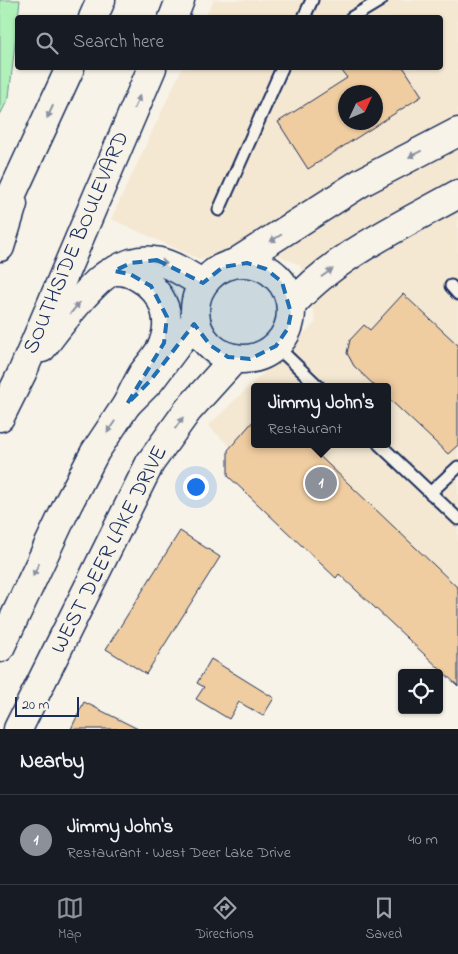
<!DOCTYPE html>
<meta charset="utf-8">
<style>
body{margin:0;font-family:"Indie Flower",sans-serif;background:#242831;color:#f1f3f6}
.controls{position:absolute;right:15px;bottom:15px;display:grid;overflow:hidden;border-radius:5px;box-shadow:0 1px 4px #0004}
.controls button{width:45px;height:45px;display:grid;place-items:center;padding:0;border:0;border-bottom:1px solid #363941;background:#171b24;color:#f1f3f6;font:25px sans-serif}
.compass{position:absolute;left:338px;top:85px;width:45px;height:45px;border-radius:50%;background:#171b24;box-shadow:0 1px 4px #0004;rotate:46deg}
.scale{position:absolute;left:15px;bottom:12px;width:64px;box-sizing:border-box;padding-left:5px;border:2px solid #1b2f5e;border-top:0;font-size:14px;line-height:18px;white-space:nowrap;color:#1b2f5e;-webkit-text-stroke:4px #f7f3e8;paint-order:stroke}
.you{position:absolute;left:195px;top:486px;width:18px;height:18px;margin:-12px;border:4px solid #fff;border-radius:50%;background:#1a73e8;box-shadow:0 0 0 8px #1a73e833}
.badge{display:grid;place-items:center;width:32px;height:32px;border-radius:50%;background:#8c9099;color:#fff;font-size:16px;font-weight:700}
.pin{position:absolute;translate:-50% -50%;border:2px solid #fff;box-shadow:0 1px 5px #0006}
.popup{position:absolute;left:251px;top:383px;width:140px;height:65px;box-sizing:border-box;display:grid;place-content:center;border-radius:5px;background:#171b24;filter:drop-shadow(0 1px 4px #0005);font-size:16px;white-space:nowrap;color:#9ea1a6}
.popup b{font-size:19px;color:#f1f3f6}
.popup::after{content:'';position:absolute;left:50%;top:100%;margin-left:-10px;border:10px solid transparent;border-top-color:#171b24}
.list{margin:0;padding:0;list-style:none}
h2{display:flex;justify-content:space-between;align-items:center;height:65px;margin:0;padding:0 20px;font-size:21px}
h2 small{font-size:16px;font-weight:400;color:#9ea1a6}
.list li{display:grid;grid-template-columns:32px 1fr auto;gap:15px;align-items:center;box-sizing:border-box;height:90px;padding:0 20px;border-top:1px solid #363941}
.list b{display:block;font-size:19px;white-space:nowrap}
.list p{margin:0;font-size:16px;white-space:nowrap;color:#9ea1a6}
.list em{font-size:16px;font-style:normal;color:#9ea1a6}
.icon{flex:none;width:28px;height:28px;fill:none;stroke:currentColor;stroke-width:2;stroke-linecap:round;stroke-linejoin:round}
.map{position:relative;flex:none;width:458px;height:729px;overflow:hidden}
.search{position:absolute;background:#171b24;box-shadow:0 1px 4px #0004;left:15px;right:15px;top:15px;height:55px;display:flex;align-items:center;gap:12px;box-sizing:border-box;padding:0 18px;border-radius:5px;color:#9ea1a6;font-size:19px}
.sheet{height:155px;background:#171b24}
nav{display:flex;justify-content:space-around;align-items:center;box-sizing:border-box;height:70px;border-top:1px solid #363941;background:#171b24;font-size:14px;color:#9ea1a6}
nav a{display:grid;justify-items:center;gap:2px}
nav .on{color:#8c9099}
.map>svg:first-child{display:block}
.built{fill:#f5e8d3;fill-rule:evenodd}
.green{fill:#b0f1b9;stroke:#66908c}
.building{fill:#f0cda1;stroke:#1b2f5e;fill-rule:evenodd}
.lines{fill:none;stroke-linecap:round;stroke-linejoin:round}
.lane-casing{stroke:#1b2f5e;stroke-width:15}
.secondary-casing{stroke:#1b2f5e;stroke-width:31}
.highway-casing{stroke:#1b2f5e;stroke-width:31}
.lane{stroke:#f7f3e8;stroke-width:11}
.secondary{stroke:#f7f3e8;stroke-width:28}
.highway{stroke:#f7f3e8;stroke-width:28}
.oneway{fill:#8991a3}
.marked{fill:#1f6fb2;fill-opacity:0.2;stroke:#1f6fb2;stroke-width:4;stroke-dasharray:10 6;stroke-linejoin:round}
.labels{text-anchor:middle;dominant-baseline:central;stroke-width:4;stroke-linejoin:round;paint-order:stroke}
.street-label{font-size:22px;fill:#1b2f5e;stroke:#f7f3e8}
</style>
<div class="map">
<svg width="458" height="729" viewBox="0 0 458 729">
<rect width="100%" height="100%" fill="#f7f3e8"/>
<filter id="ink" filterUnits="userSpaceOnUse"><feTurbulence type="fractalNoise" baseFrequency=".02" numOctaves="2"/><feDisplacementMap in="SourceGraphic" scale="10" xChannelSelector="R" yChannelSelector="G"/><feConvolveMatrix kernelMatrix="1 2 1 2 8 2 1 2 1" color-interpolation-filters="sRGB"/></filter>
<g filter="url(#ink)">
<!-- built -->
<path class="built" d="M214 0H458V656L208 426 316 322 300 265 245 241 201 260 111 219 182 68H440V18L205 17ZM346 92H376V122H346ZM255 387H387V444H255Z"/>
<!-- green -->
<path class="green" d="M0 0H20L9 97 0 115Z"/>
<!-- building -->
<g class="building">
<path d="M340 68H404L422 96 308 169 278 122 347 78ZM346 92H376V122H346Z"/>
<path d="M403 294 458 345V445L448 454 387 397V387H376L354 366 347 353 350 340 364 325 370 330Z"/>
<path d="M255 419V444H307L458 588V686L339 574 336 578 228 476V450Z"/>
<path d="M180 531 220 557 146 674 106 649Z"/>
<path d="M211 659 274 698 263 716 239 702 229 719 196 699 204 687 197 683Z"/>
<path d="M84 702 138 729H71Z"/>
</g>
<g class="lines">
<defs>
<g id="lane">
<path d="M307 18 305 15 312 0"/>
<path d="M351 18 381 0"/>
<path d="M219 210 282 68"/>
<path d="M451 286 458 294"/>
<path d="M276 346 319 387"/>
<path d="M379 444 458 519"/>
<path d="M430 493 458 467"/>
</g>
<g id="secondary">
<circle cx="243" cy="311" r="48"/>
<path d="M235 263 362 182 458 132"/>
<path d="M291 306C332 257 403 225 458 194"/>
<path d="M0 648 68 504 95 452 127 404 150 381 196 320"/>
<path d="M18 729 150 463 188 410 235 358"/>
</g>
<g id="highway">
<path d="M93 18 101 0"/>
<path d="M173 18 180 0"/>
<path d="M0 220 70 68"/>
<path d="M0 247 13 204"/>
<path d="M114 271C149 249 172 265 203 284"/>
<path d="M42 348C54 333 98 272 115 271 130 270 146 280 155 291 166 304 170 322 165 338 162 352 151 362 143 373 137 383 132 394 127 404"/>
<path d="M0 417 22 373 152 68"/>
</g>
</defs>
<!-- lane casing -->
<use href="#lane" class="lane-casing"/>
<!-- secondary casing -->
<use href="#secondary" class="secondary-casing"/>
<!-- highway casing -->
<use href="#highway" class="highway-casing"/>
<!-- lane -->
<use href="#lane" class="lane"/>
<!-- secondary -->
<use href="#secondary" class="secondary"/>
<!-- highway -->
<use href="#highway" class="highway"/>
</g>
<!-- one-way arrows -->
<defs><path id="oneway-solid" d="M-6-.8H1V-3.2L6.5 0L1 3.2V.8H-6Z" transform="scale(1.25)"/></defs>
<g class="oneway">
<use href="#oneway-solid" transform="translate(137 102) rotate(-67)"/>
<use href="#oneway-solid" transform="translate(50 112) rotate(115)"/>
<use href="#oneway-solid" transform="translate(415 154) rotate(153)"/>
<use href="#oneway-solid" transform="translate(276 238) rotate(148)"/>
<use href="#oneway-solid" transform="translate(160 262) rotate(11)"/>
<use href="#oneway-solid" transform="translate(327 273) rotate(-35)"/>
<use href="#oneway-solid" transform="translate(75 308) rotate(-51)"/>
<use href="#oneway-solid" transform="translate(179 423) rotate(-55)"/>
<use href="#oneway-solid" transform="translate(111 427) rotate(123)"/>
<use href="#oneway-solid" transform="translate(36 570) rotate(115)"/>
</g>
</g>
<!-- marked area -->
<path class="marked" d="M157 260 203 283 223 267 247 263 266 269 282 282 291 313 288 328 276 346 250 359 228 357 210 345 194 324 150 381 127 404 164 343 167 317 151 286 130 274 114 271 131 263Z"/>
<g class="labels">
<!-- street labels -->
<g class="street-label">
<text transform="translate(77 243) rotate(-67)">SOUTHSIDE BOULEVARD</text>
<text transform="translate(110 550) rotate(-63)">WEST DEER LAKE DRIVE</text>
</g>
</g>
</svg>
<div class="controls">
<button><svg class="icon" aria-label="locate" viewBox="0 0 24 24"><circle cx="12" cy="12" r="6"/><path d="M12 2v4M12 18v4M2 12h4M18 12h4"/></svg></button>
</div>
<svg class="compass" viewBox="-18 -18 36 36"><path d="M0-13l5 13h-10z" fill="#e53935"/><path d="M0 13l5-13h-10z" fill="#9ea1a6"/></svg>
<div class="scale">20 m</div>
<div class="you"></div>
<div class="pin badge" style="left:321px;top:483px">1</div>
<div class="popup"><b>Jimmy John's</b>Restaurant</div>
<div class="search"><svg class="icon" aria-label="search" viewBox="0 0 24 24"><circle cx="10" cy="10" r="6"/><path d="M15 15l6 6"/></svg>Search here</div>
</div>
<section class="sheet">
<h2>Nearby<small></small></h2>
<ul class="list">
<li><span class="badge">1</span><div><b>Jimmy John's</b><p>Restaurant · West Deer Lake Drive</p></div><em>40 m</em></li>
</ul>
</section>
<nav>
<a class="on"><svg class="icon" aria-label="map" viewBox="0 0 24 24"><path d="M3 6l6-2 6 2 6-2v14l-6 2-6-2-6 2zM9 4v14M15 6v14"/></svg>Map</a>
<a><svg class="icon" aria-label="directions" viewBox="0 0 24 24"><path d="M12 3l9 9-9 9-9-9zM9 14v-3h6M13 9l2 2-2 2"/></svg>Directions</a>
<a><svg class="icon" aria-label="saved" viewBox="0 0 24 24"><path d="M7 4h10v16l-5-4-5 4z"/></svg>Saved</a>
</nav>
